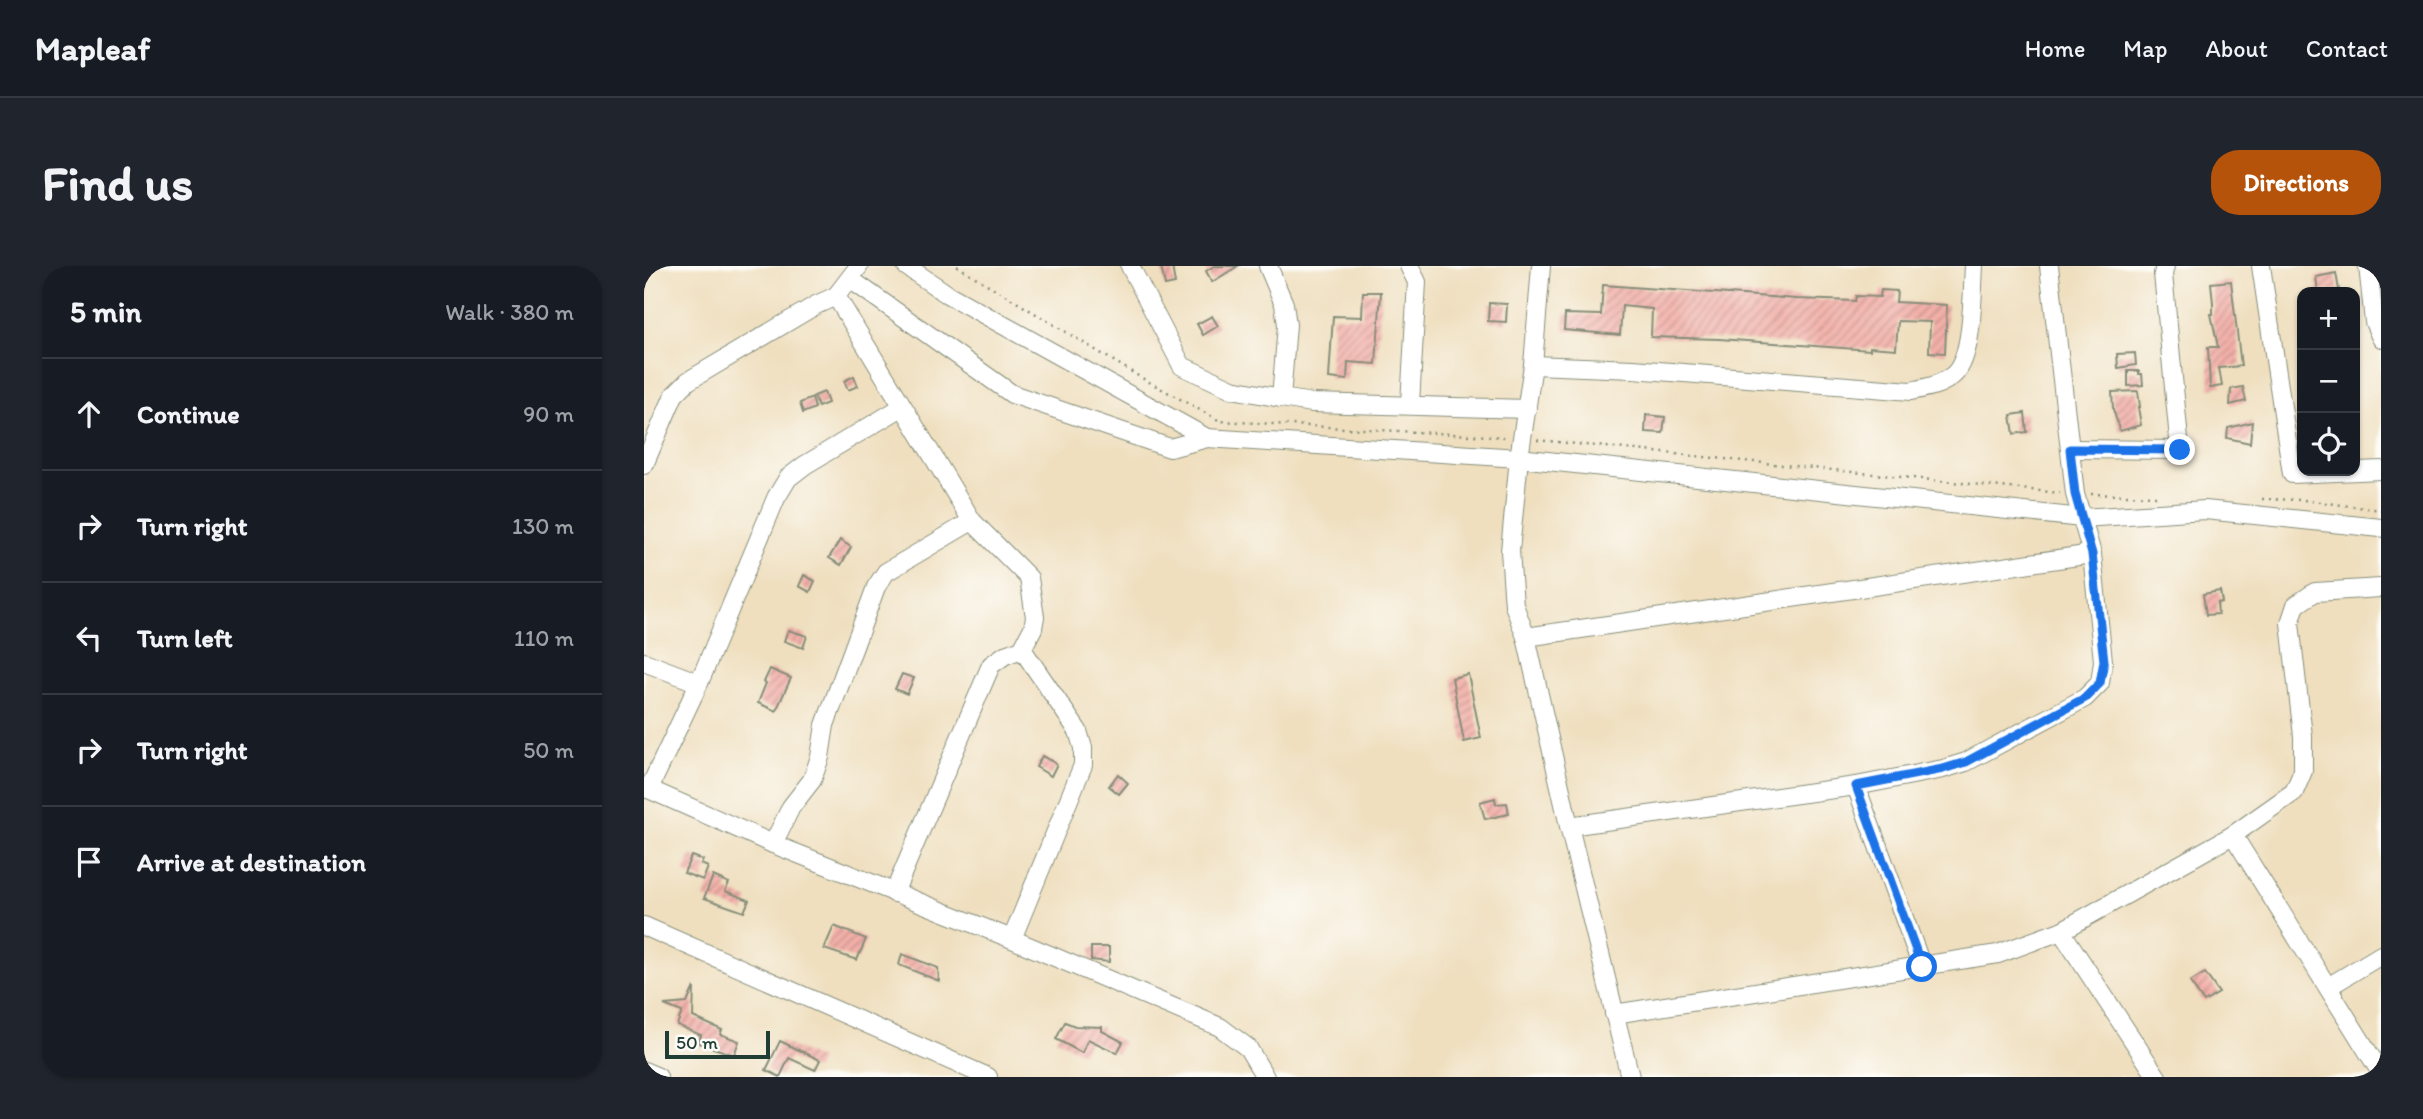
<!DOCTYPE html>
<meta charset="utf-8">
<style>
body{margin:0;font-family:Itim,sans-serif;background:#20242c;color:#f1f3f6}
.controls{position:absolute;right:21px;top:21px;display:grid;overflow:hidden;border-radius:14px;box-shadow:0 2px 5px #0004}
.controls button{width:63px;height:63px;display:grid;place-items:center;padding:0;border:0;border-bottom:2px solid #363941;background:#171b24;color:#f1f3f6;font:35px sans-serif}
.scale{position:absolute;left:21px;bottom:18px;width:105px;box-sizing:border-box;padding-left:7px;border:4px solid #1f3d34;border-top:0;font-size:19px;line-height:24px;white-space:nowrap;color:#1f3d34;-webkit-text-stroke:5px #fdfcf7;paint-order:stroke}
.stop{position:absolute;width:21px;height:21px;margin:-16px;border:5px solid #1a73e8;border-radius:50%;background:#fff}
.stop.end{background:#1a73e8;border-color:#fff;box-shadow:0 2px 7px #0008}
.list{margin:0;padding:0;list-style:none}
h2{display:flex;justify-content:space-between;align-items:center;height:91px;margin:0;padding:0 28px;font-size:30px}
h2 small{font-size:23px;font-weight:400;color:#9ea1a6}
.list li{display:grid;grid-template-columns:46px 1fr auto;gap:21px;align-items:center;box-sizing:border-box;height:112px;padding:0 28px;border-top:2px solid #363941}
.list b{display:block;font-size:26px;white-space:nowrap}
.list em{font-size:23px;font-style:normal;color:#9ea1a6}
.icon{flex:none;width:38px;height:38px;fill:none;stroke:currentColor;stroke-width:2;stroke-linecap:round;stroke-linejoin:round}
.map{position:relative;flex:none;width:1737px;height:811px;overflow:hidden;border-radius:28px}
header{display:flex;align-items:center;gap:42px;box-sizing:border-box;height:98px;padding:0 35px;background:#171b24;border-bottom:2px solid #363941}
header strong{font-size:33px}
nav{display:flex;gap:38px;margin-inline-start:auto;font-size:24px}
.intro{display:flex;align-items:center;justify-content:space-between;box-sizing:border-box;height:168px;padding:0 42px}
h1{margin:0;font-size:49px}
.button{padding:18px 32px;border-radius:28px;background:#b45309;color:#fff;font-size:24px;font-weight:700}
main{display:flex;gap:42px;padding:0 42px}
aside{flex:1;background:#171b24;border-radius:28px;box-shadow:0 2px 5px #0004}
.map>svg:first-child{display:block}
.building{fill:url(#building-hatch)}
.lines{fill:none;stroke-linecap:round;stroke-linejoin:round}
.minor-casing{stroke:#878e7a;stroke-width:20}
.path{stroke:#878e7a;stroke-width:2.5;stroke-dasharray:2 5;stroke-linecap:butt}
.minor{stroke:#fff;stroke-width:18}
.route{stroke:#1a73e8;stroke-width:9}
</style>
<header>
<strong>Mapleaf</strong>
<nav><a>Home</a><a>Map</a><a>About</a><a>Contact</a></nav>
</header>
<div class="intro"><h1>Find us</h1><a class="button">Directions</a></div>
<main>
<aside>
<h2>5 min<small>Walk · 380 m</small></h2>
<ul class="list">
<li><svg class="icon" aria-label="ahead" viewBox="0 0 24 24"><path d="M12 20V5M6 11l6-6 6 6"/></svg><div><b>Continue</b></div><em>90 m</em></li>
<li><svg class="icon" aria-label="right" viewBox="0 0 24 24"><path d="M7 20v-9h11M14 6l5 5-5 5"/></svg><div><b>Turn right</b></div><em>130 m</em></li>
<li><svg class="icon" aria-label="left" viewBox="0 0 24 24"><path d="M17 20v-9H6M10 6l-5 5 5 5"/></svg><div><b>Turn left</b></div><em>110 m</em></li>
<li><svg class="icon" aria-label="right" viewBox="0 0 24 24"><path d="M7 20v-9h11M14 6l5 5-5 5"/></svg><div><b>Turn right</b></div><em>50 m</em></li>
<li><svg class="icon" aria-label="arrive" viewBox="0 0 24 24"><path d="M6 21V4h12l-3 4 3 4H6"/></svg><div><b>Arrive at destination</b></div></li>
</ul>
</aside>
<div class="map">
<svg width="1737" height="811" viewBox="0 0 1737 811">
<defs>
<pattern id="building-hatch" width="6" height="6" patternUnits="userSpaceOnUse" patternTransform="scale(1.75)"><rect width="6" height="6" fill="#f3b0a9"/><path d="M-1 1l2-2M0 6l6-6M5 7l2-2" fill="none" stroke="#c4908a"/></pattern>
</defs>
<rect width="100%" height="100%" fill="#fdfcf7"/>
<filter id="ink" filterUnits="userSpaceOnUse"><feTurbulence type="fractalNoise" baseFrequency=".0143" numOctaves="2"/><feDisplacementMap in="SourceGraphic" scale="14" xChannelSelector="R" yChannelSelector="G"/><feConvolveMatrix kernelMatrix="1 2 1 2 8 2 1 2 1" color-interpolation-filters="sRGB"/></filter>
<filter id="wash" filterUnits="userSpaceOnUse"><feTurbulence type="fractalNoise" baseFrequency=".00686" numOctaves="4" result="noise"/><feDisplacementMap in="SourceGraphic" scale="28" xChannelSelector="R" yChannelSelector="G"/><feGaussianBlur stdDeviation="1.57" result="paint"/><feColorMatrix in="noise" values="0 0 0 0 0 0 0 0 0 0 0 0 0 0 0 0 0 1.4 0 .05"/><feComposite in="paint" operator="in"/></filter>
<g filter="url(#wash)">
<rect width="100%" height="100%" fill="#efdfbf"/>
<g id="blocks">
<!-- building -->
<g class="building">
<path d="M517 0H528L531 18 521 20Z"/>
<path d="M570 0H594L568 16 562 5Z"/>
<path d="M1692 7 1695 24 1674 26 1672 11Z"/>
<path d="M1587 15 1597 100 1575 102 1578 120 1566 122 1564 81H1574L1567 48H1569V37L1567 17Z"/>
<path d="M959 19 1153 33 1211 35 1212 30 1236 31 1237 24 1253 25 1252 36 1303 39 1301 87 1285 86 1286 56 1254 55 1252 83 1226 81V84L1075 73 1007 71 1008 43 978 40 976 69 920 64 921 48 957 49Z"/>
<path d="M719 26H737L732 98 704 96 703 114 685 112 689 50 718 51Z"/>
<path d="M845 37 863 38 862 56 844 55Z"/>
<path d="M568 50 574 60 559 69 553 58Z"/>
<path d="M1491 87 1492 99 1474 102 1473 88Z"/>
<path d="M1484 105H1495V108H1498L1499 119 1484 120Z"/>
<path d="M210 110 214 120 204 124 200 115Z"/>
<path d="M1599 121 1602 135 1586 139 1587 123Z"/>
<path d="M1494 125 1496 141H1494L1497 159 1476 165 1469 143 1468 126Z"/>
<path d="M180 126 184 137 174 141 170 130Z"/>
<path d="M168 132 171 142 159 147 156 137Z"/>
<path d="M1381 147 1383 166 1370 168 1367 149Z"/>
<path d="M1002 149 1021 151 1019 167 1001 166Z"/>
<path d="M1608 156 1606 177 1583 172 1584 162Z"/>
<path d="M196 274 207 281 197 299 185 292Z"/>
<path d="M160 309 171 315 166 326 155 320Z"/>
<path d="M1576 325 1578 336 1573 337 1574 348 1562 349 1559 328Z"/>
<path d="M144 364 163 370 159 382 140 375Z"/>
<path d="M126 403 147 412 132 445 114 437 122 417 120 416Z"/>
<path d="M258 408 270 412 263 428 251 423Z"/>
<path d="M824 408 837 472 820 476 808 412Z"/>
<path d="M398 490 413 498 407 510 392 501Z"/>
<path d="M474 508 484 517 475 528 465 520Z"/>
<path d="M851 532 852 538 863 537 865 548 841 553 836 536Z"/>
<path d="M47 590 59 594 57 598 64 601 59 614 40 607Z"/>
<path d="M69 610 85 617 81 625 105 634 100 646 60 632Z"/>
<path d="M190 660 222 673 213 694 180 683Z"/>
<path d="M447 681H465V696L447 694Z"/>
<path d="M258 688 294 702 295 715 255 699Z"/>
<path d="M1561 707 1575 727 1560 736 1546 716Z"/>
<path d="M50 721 49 751 78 764 76 768 95 775 90 789 55 777 57 769 33 759 38 746 20 739 43 737Z"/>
<path d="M421 756 431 760 458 761V765L479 776 473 787 444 773 438 787 412 773Z"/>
<path d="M136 775 176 794 171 804 145 792 136 811 122 804Z"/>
</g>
</g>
</g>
<g filter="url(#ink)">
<use href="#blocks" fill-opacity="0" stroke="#878e7a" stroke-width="2"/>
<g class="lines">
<defs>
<g id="minor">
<path d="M215 0 192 30 328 255"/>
<path d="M262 0 303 28 563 172 875 192 1438 252 1561 244 1737 262"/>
<path d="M486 0 538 100 588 123 637 132 643 59 640 38 624 0"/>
<path d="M765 0 773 16 766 138"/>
<path d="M897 0 889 99 875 192 866 285 870 339 882 371 925 560 986 811"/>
<path d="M1617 0 1648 208 1737 204"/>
<path d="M1724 0 1730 56 1737 72"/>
<path d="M206 13 368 128 526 182 563 172"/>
<path d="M889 99 989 103 1267 125C1281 122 1296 120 1308 110 1330 94 1328 27 1330 0"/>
<path d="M637 132 668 137 883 143"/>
<path d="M1426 183 1536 184 1519 8 1521 0"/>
<path d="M0 199 30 129 44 115 172 39 192 30"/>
<path d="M882 371 1448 288"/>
<path d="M0 396 55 417"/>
<path d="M1212 520 1278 701"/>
<path d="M0 521 129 578 368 673 576 761 604 782 621 811"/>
<path d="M5 523 55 417 132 232 144 212 161 199 258 141"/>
<path d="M925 560 1212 520 1299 503 1322 496 1441 432 1456 417 1459 395 1448 288 1431 228 1405 0"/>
<path d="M1589 569 1737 807"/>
<path d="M129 578 147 541 168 514 176 491 181 459 232 321 242 306 328 255 385 312 391 351 389 362 378 383"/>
<path d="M250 627 347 399 361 389 378 383 434 465 439 482V499L368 673"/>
<path d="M0 660 344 811"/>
<path d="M1417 665 1513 811"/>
<path d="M1684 721 1737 689"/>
<path d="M970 748 1354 688 1417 665 1589 569 1650 526 1659 505V470L1646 357 1652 339 1671 326 1737 322"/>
<path d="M0 805 14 811"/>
</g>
</defs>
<!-- minor casing -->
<use href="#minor" class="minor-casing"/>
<!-- path -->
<g class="path">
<path d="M313 0 496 111 576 155 862 171"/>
<path d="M893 174 1416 227"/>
<path d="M1447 228 1514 230"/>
<path d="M1618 233 1660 234 1737 244"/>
</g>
<!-- minor -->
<use href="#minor" class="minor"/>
</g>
</g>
<g class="lines" filter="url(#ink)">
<!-- route -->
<path class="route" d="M1278 701 1212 520 1299 503 1322 496 1441 432 1456 417 1460 395 1448 288 1431 228 1426 183 1536 184"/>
</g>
</svg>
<div class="controls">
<button>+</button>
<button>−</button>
<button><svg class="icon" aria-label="locate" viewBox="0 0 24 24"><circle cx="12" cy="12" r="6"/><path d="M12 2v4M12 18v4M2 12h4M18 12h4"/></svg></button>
</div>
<div class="scale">50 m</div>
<div class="stop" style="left:1278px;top:701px"></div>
<div class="stop end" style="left:1536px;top:184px"></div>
</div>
</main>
